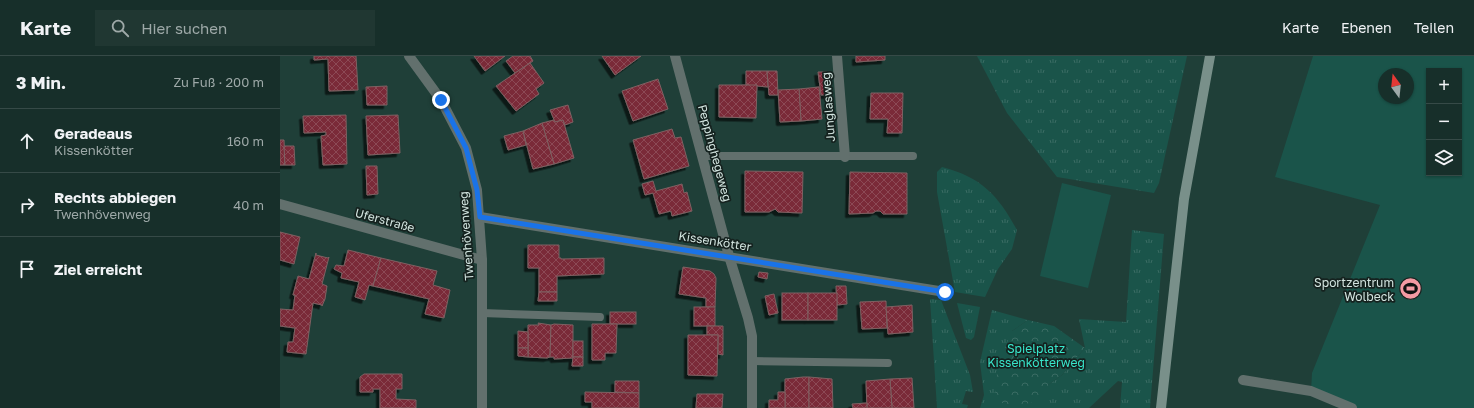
<!DOCTYPE html>
<html lang="de">
<meta charset="utf-8">
<style>
body{margin:0;font-family:"Golos Text",sans-serif;background:#203732;color:#f1f3f6}
.controls{position:absolute;right:12px;top:12px;display:grid;overflow:hidden;border-radius:0px;box-shadow:0 1px 3px #0004}
.controls button{width:36px;height:36px;display:grid;place-items:center;padding:0;border:0;border-bottom:1px solid #364a47;background:#172f2a;color:#f1f3f6;font:20px sans-serif}
.compass{position:absolute;left:1098px;top:12px;width:36px;height:36px;border-radius:50%;background:#172f2a;box-shadow:0 1px 3px #0004;rotate:345deg}
.stop{position:absolute;width:12px;height:12px;margin:-9px;border:3px solid #1a73e8;border-radius:50%;background:#fff}
.stop.end{background:#1a73e8;border-color:#fff;box-shadow:0 1px 4px #0008}
.list{margin:0;padding:0;list-style:none}
h2{display:flex;justify-content:space-between;align-items:center;height:52px;margin:0;padding:0 16px;font-size:17px}
h2 small{font-size:13px;font-weight:400;color:#9ea9a8}
.list li{display:grid;grid-template-columns:26px 1fr auto;gap:12px;align-items:center;box-sizing:border-box;height:64px;padding:0 16px;border-top:1px solid #364a47}
.list b{display:block;font-size:15px;white-space:nowrap}
.list p{margin:0;font-size:13px;white-space:nowrap;color:#9ea9a8}
.list em{font-size:13px;font-style:normal;color:#9ea9a8}
.icon{flex:none;width:22px;height:22px;fill:none;stroke:currentColor;stroke-width:2;stroke-linecap:round;stroke-linejoin:round}
.map{position:relative;flex:none;width:1194px;height:352px;overflow:hidden}
header{display:flex;align-items:center;gap:24px;box-sizing:border-box;height:56px;padding:0 20px;background:#172f2a;border-bottom:1px solid #364a47}
header strong{font-size:19px}
nav{display:flex;gap:22px;margin-inline-start:auto;font-size:14px}
.search{width:280px;height:36px;background:#203732;display:flex;align-items:center;gap:10px;box-sizing:border-box;padding:0 14px;border-radius:0px;color:#9ea9a8;font-size:15px}
main{display:flex}
aside{flex:1;background:#172f2a}
.map>svg:first-child{display:block}
.grass{fill:url(#grass-tufts)}
.park{fill:url(#park-crowns)}
.garden{fill:#1a544a;fill-rule:evenodd}
.building{fill:url(#building-cross-hatch);stroke:#7e6062;filter:url(#shadow)}
.lines{fill:none;stroke-linecap:round;stroke-linejoin:round}
.lane{stroke:#62706d;stroke-width:8}
.street{stroke:#62706d;stroke-width:10}
.secondary{stroke:#79908a;stroke-width:10}
.route{stroke:#1a73e8;stroke-width:5}
.labels{text-anchor:middle;dominant-baseline:central;stroke-width:3.5;stroke-linejoin:round;paint-order:stroke}
.street-label{font-size:12px;fill:#d3e5e0;stroke:#15221f}
.poi-label{font-size:12px;fill:#d3e5e0;stroke:#15221f;text-anchor:end}
.park-label{font-size:12px;fill:#38e6cb;stroke:#15221f}
</style>
<header>
<strong>Karte</strong>
<div class="search"><svg class="icon" aria-label="search" viewBox="0 0 24 24"><circle cx="10" cy="10" r="6"/><path d="M15 15l6 6"/></svg>Hier suchen</div>
<nav><a>Karte</a><a>Ebenen</a><a>Teilen</a></nav>
</header>
<main>
<aside>
<h2>3 Min.<small>Zu Fuß · 200 m</small></h2>
<ul class="list">
<li><svg class="icon" aria-label="ahead" viewBox="0 0 24 24"><path d="M12 20V5M6 11l6-6 6 6"/></svg><div><b>Geradeaus</b><p>Kissenkötter</p></div><em>160 m</em></li>
<li><svg class="icon" aria-label="right" viewBox="0 0 24 24"><path d="M7 20v-9h11M14 6l5 5-5 5"/></svg><div><b>Rechts abbiegen</b><p>Twenhövenweg</p></div><em>40 m</em></li>
<li><svg class="icon" aria-label="arrive" viewBox="0 0 24 24"><path d="M6 21V4h12l-3 4 3 4H6"/></svg><div><b>Ziel erreicht</b></div></li>
</ul>
</aside>
<div class="map">
<svg width="1194" height="352" viewBox="0 0 1194 352">
<defs>
<pattern id="grass-tufts" width="24" height="20" patternUnits="userSpaceOnUse"><rect width="24" height="20" fill="#1a544a"/><path d="M3 7l-1-3M5 7V3M7 7l1-3M15 17l-1-3M17 17v-4M19 17l1-3" fill="none" stroke="#3a6c64"/></pattern>
<pattern id="park-crowns" width="20" height="18" patternUnits="userSpaceOnUse"><rect width="20" height="18" fill="#1a544a"/><path d="M2 6a3 3 0 1 1 6 0M12 15a3 3 0 1 1 6 0" fill="none" stroke="#3a6c64"/></pattern>
<pattern id="building-cross-hatch" width="8" height="8" patternUnits="userSpaceOnUse"><rect width="8" height="8" fill="#7a2b38"/><path d="M0 0l8 8M0 8l8-8" fill="none" stroke="#8c4a54"/></pattern>
<filter id="shadow"><feDropShadow dx="-3.5" dy="3.5" stdDeviation="0" flood-color="#0009"/></filter>
</defs>
<rect width="100%" height="100%" fill="#1f3f38"/>
<!-- grass -->
<g class="grass">
<path d="M697 0H907L879 127 874 137 777 121 727 57Z"/>
<path d="M662 111C701 121 718 139 737 174L732 193 718 213 705 241 675 236 657 136V116Z"/>
<path d="M852 174 884 178 870 352H840L842 326 838 325 809 352H700L704 339 700 306 712 254 748 264 732 275 768 329 782 319 805 292 799 263 846 266Z"/>
<path d="M650 243 661 244 690 319 693 336 686 335 682 348 688 349 687 352H657Z"/>
<path d="M677 247 700 251 694 281 691 284 686 282Z"/>
</g>
<!-- park -->
<path class="park" d="M748 264 774 270 805 292 782 319 768 329 770 343 735 350 714 345 718 308 732 275Z"/>
<!-- garden -->
<g class="garden">
<path d="M1033 0H1194V352H1068L1031 335 1032 317 1100 149 995 121ZM1149 15H1179V117H1149ZM1104 18H1128V42H1104Z"/>
<path d="M782 127 831 139 808 232 760 220Z"/>
</g>
<!-- building -->
<g class="building">
<path d="M34 0H76L78 34 49 35 48 3 34 4Z"/>
<path d="M194 0H225L205 15Z"/>
<path d="M233 0H250L253 5 235 17 226 5Z"/>
<path d="M322 0H361L335 19Z"/>
<path d="M576 0H605V4L576 6Z"/>
<path d="M250 7 264 27 256 33 259 38 236 55 216 30Z"/>
<path d="M466 15H487L488 31 466 29Z"/>
<path d="M487 15H497L498 39H489Z"/>
<path d="M538 16H547L549 39H541Z"/>
<path d="M378 23 388 53 353 65 342 35Z"/>
<path d="M439 29H477L476 62 439 61Z"/>
<path d="M107 30V49H87L86 31Z"/>
<path d="M539 31 542 63 521 65 519 33Z"/>
<path d="M519 33 521 65 500 66 498 34Z"/>
<path d="M591 37H623L622 77H607L608 63H590Z"/>
<path d="M288 49 293 66 285 69 283 64 275 66 270 54Z"/>
<path d="M66 59 67 108 43 109 41 80 46 79V76L24 77 23 60Z"/>
<path d="M118 59 120 97 88 99 86 60Z"/>
<path d="M274 64 275 66 283 64 294 102 274 108 262 67Z"/>
<path d="M262 67 274 108 253 113 243 75Z"/>
<path d="M392 73 395 82 401 81 409 110 364 123 353 84Z"/>
<path d="M243 75 246 89 228 94 224 80Z"/>
<path d="M0 84H4L5 109H0Z"/>
<path d="M4 90H14L15 109H5Z"/>
<path d="M86 110H97L98 138 87 139Z"/>
<path d="M465 115 523 116 522 157 498 156 495 153 489 156H465Z"/>
<path d="M570 116 627 117V158H603L600 155H596L593 157 569 158Z"/>
<path d="M373 125 376 135 402 128 404 137 407 136 412 155 392 160 391 155 379 158 373 137 365 139 362 128Z"/>
<path d="M0 176 20 181 14 208 0 204Z"/>
<path d="M248 189H279V202H281V203L324 202V218L277 220V236H259V212H248Z"/>
<path d="M68 194 101 202 93 230 89 229 85 244 75 241 79 226 61 222 62 217 54 213 56 209 64 210Z"/>
<path d="M36 197V199L48 202 49 201 42 228 47 230 45 243 42 250V249L33 247 26 298 7 296 8 286H13L15 272 0 270V253L13 254 15 239H13L18 220 29 223Z"/>
<path d="M101 202 157 215 153 229 170 234 164 262 145 258 149 243 93 230Z"/>
<path d="M403 211 430 215 434 218 436 222 435 251H426V242L399 238Z"/>
<path d="M479 216 488 217 487 223 478 221Z"/>
<path d="M556 230H566L567 248 557 249Z"/>
<path d="M259 236H277V245H258Z"/>
<rect x="502" y="237" width="26" height="27"/>
<rect x="528" y="237" width="29" height="27"/>
<path d="M494 238 498 257 489 259 485 240Z"/>
<path d="M606 245 607 272 582 273 580 246Z"/>
<path d="M632 249 633 276 608 278 606 251Z"/>
<rect x="414" y="251" width="21" height="19"/>
<rect x="330" y="256" width="26" height="12"/>
<path d="M258 267 271 269 270 301 267 302 248 301V269H259Z"/>
<path d="M274 268 293 269V302L274 303V301H270L271 269Z"/>
<path d="M312 268H337L336 297H325V304H312Z"/>
<path d="M427 270H443V299L438 298V279H427Z"/>
<path d="M238 275 248 276V292H238Z"/>
<path d="M408 279H438L437 320 408 319Z"/>
<rect x="293" y="285" width="10" height="16"/>
<path d="M238 292H248V301L238 300Z"/>
<path d="M293 301H303V310H292Z"/>
<path d="M84 318H122V333H116V343L136 344V352H100V333H93V336H80V321Z"/>
<path d="M523 321H529V352H505V323Z"/>
<path d="M529 321 552 323 553 352H529Z"/>
<path d="M632 322 634 352H612L610 323Z"/>
<path d="M610 323 612 352H587L586 325Z"/>
<path d="M335 325H359V337L335 336Z"/>
<path d="M305 336 359 337V352H312V346H305Z"/>
<path d="M498 336H505V352H489V344H498Z"/>
<path d="M417 338H443L442 352H416Z"/>
<path d="M587 347V352H573L572 348Z"/>
</g>
<g class="lines">
<!-- lane -->
<g class="lane">
<path d="M423 100H633"/>
<path d="M202 257 320 261"/>
<path d="M472 305 608 307"/>
</g>
<!-- street -->
<g class="street">
<path d="M129 0 161 44 186 92 197 134 202 204V352"/>
<path d="M395 0 449 200 468 262 472 280V352"/>
<path d="M557 0 565 101"/>
<path d="M0 148 202 204"/>
<path d="M200 161 665 236"/>
<path d="M963 324 1031 335 1072 352"/>
</g>
<!-- secondary -->
<path class="secondary" d="M881 352 904 143 930 0"/>
</g>
<g class="lines">
<!-- route -->
<path class="route" d="M161 44 186 92 197 134 200 161 665 236"/>
</g>
<!-- icons -->
<defs>
<symbol id="stadium-disc" viewBox="-11 -11 22 22"><circle r="9.5" fill="#f49aa3" stroke="#15221f"/><path d="M0-5a6.5 5 0 1 0 0 10a6.5 5 0 1 0 0-10ZM-3.5-1.8h7v3.6h-7Z" fill="#111"/></symbol>
</defs>
<g fill-rule="evenodd">
<use href="#stadium-disc" x="1118" y="220" width="25" height="25"/>
</g>
<g class="labels">
<!-- street labels -->
<g class="street-label">
<text transform="translate(548 51) rotate(-94)">Junglasweg</text>
<text transform="translate(435 97) rotate(75)">Peppinghegeweg</text>
<text transform="translate(105 164) rotate(15)">Uferstraße</text>
<text transform="translate(186 180) rotate(-94)">Twenhövenweg</text>
<text transform="translate(435 185) rotate(9)">Kissenkötter</text>
</g>
<!-- poi labels -->
<g class="poi-label">
<text x="1114" y="226">Sportzentrum<tspan x="1114" dy="14">Wolbeck</tspan></text>
</g>
<!-- park labels -->
<g class="park-label">
<text x="756" y="292">Spielplatz<tspan x="756" dy="14">Kissenkötterweg</tspan></text>
</g>
</g>
</svg>
<div class="controls">
<button>+</button>
<button>−</button>
<button><svg class="icon" aria-label="layers" viewBox="0 0 24 24"><path d="M12 4l9 5-9 5-9-5zM3 14l9 5 9-5"/></svg></button>
</div>
<svg class="compass" viewBox="-18 -18 36 36"><path d="M0-13l5 13h-10z" fill="#e53935"/><path d="M0 13l5-13h-10z" fill="#9ea9a8"/></svg>
<div class="stop" style="left:665px;top:236px"></div>
<div class="stop end" style="left:161px;top:44px"></div>
</div>
</main>
